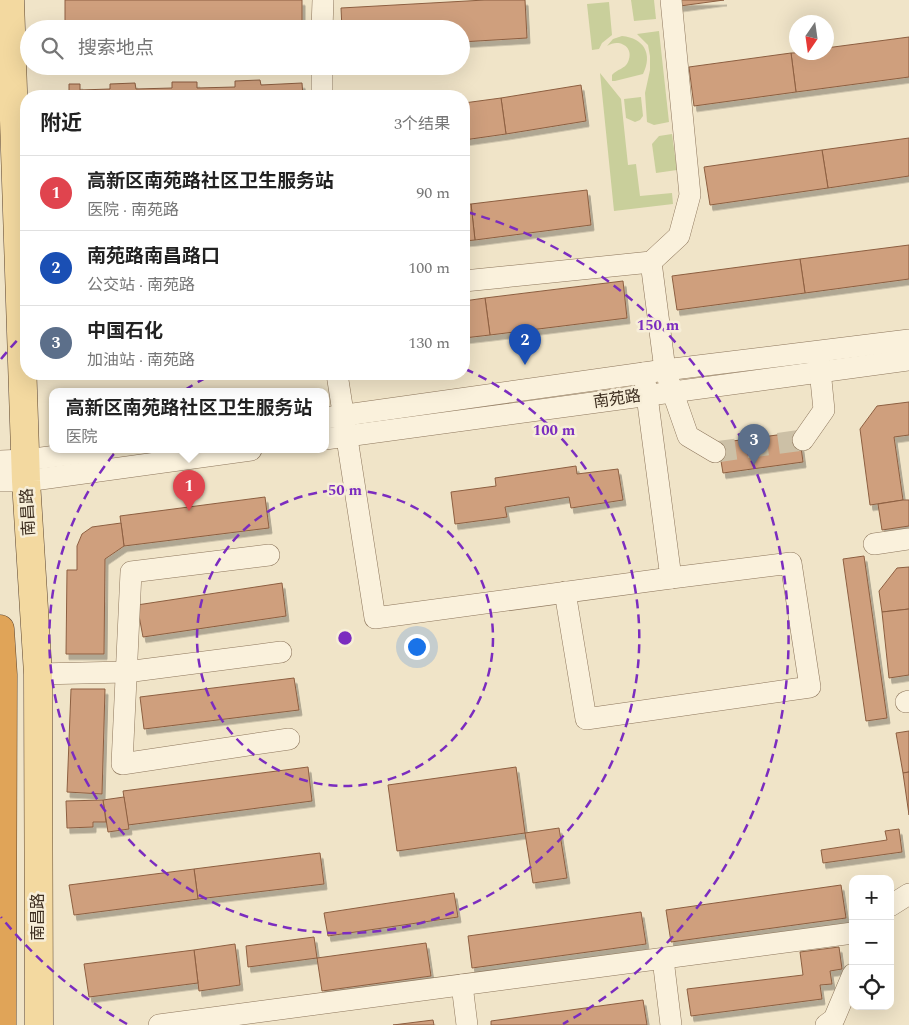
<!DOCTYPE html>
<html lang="zh">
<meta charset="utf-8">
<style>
body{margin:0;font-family:Spectral,"Noto Sans SC",serif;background:#f6f6f6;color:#222}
.controls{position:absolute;right:15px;bottom:15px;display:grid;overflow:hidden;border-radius:10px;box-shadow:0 5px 20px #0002}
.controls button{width:45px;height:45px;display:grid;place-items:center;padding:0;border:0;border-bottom:1px solid #e0e0e0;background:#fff;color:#222;font:25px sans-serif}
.compass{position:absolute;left:789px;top:15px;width:45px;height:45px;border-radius:50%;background:#fff;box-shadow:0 5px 20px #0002;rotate:193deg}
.you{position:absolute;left:416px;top:646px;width:18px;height:18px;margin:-12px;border:4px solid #fff;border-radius:50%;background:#1a73e8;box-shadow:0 0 0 8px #1a73e833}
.badge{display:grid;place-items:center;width:32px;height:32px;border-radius:50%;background:#9e2a2b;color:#fff;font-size:16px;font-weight:700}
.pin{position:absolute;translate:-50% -41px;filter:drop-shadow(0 1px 2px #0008)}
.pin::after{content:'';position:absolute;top:26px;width:18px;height:15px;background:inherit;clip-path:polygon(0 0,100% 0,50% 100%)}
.popup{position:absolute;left:49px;top:388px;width:280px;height:65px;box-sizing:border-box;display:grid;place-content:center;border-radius:10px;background:#fff;filter:drop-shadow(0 1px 4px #0005);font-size:16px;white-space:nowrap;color:#767676}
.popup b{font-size:19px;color:#222}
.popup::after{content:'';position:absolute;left:50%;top:100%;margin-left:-10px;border:10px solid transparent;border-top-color:#fff}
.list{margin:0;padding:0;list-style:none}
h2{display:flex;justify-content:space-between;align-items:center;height:65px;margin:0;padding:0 20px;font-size:21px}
h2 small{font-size:16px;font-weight:400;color:#767676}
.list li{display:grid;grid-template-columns:32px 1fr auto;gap:15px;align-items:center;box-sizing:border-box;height:75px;padding:0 20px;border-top:1px solid #e0e0e0}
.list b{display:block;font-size:19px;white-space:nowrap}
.list p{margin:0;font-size:16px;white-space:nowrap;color:#767676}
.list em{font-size:16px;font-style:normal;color:#767676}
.icon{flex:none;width:28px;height:28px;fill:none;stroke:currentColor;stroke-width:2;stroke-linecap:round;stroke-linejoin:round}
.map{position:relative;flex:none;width:909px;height:1025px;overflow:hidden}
.search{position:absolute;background:#fff;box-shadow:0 5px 20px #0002;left:20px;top:20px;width:450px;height:55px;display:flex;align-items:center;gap:12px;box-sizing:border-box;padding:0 18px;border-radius:28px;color:#767676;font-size:19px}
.panel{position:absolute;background:#fff;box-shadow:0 5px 20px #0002;left:20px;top:90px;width:450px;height:290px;border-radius:20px}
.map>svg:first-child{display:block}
.green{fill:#c9cf9b}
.building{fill:#cf9f7d;stroke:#8d5f41;filter:url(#shadow)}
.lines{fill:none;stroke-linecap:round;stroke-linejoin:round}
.minor-tunnel{stroke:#ccc0a6;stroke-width:21;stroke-dasharray:21 11;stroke-linecap:butt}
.minor-casing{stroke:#8d765c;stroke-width:22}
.major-casing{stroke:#5b4430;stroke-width:29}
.highway-casing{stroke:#5b4430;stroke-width:29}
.minor{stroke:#faf1dc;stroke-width:21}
.major{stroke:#f3d9a0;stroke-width:28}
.highway{stroke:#e0a458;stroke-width:28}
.ring{fill:none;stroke:#7b2cbf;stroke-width:2.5;stroke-dasharray:9 6}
.labels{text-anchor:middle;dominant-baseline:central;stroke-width:5;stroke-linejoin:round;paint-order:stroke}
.street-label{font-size:16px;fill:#3d2e20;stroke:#f7eed8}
.centre{fill:#7b2cbf;stroke:#f7eed8;stroke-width:2.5}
.ring-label{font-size:15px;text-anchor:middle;font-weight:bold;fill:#7b2cbf;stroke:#f7eed8;stroke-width:5;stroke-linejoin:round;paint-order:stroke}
</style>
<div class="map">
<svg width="909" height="1025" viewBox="0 0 909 1025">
<defs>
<filter id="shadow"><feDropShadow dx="3" dy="5.5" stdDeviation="0" flood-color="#0004"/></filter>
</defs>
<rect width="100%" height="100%" fill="#f0e4c8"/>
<!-- green -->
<g class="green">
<path d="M631 0H654L656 19 634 21Z"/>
<path d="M609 2 612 35 602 43 599 49 592 50 587 4Z"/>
<path d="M659 31 669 122 654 125 647 122 645 93 650 70V56L648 45 637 34Z"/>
<path d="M622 36C644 38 653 54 643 74L615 81H612V75C617 69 625 69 628 62 635 47 619 38 607 46L613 39Z"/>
<path d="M600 73 621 99 628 165 636 164 640 196 672 193 673 204 614 211Z"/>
<path d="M641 97 643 116 640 120 635 122 626 118 624 99Z"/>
<path d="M672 134 677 170 656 173 652 144 659 136Z"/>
</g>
<!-- building -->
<g class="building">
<path d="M65 0H302V28L65 29Z"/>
<path d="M485 0H525L527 38 461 42V29H342L341 8Z"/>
<path d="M680 0H724L680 6Z"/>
<path d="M909 37V77L796 92 791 53 826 52V48Z"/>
<path d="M791 53 796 92 694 106 689 67Z"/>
<path d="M260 80 261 85 302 83 303 96H69V84H80V90L110 89V84L135 83 136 89 172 88V82H197V88L235 87V81Z"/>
<path d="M581 85 586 121 506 134 501 98Z"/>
<path d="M501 98 506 134 464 140V103Z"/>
<path d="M909 138V176L828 188 822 150Z"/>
<path d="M822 150 828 188 710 205 704 167Z"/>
<path d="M587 190 591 225 475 240 471 204Z"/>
<path d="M471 204 475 240 464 241V205Z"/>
<path d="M909 245V279L805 293 800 259Z"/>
<path d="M800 259 805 293 677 310 672 276Z"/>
<path d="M623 281 627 318 490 335 485 298Z"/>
<path d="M485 298 490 335 464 338V301Z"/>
<path d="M909 402V435L894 437 903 500 870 505 860 429 877 406Z"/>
<path d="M799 432 803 462 723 473 718 443Z"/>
<path d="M576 466 577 474 618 469 623 500 571 508 569 497 505 507 507 517 455 524 451 492 496 486 495 478Z"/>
<path d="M265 497 269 528 124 546 120 516Z"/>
<path d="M903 500H909V526L882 530 878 504Z"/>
<path d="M121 523 124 546 105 559 104 654H66L67 570H77V546L82 534 92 527Z"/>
<path d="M864 556 887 718 866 721 843 559Z"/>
<path d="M909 567V609L882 612 879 591 897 568Z"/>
<path d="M282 583 286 616 143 637 137 605Z"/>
<path d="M909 609V675L889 678 882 612Z"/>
<path d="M294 678 299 710 144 729 140 697Z"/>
<path d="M71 689H105L102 794 67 792Z"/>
<path d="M909 731V772L903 773 896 733Z"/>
<path d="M308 767 312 801 128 825 123 791Z"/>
<path d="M516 767 525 833 397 851 388 785Z"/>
<path d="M909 772V815L903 773Z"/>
<path d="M124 797 129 829 108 832 103 800Z"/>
<path d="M103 800 106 822H93V827L67 828 66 801Z"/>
<path d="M559 828 567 878 533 883 525 833Z"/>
<path d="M899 829 902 852 823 863 821 850 887 840 885 831Z"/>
<path d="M320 853 324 884 198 899 194 869Z"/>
<path d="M194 869 198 899 74 915 69 885Z"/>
<path d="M841 885 846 918 671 942 666 910Z"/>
<path d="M454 893 458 917 328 936 324 913Z"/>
<path d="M641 912 646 944 472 968 468 936Z"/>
<path d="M314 937 317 958 248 967 246 946Z"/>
<path d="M426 943 431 976 322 991 317 958Z"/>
<path d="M235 944 240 985 199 991 194 950Z"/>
<path d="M839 947 842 969 830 971 832 984 820 985 822 999 691 1016 687 989 803 975 800 952Z"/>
<path d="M194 950 198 983 89 997 84 964Z"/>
<path d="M643 1000 647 1025H491V1021Z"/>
<path d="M433 1020 434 1025H393Z"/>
</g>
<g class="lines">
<!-- minor-tunnel -->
<path class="minor-tunnel" d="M715 452 803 440"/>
<defs>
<g id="minor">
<path d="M322 29 323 0"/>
<path d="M322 96V66"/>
<path d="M651 262 665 370 688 436 715 452"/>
<path d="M464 281 651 262 679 236 690 195 671 0"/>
<path d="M337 374 375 618 671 578 644 373"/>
<path d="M325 418 665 370 909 340"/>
<path d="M325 439 909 360"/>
<path d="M803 440 824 410 819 360"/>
<path d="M0 461 26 460 103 450"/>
<path d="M0 481H26L251 450"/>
<path d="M874 544 909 539"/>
<path d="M269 555 131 572 122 764 289 739"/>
<path d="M565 592 586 719 810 687 791 563 671 578"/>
<path d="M38 674 126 672 281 652"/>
<path d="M906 702 909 701"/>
<path d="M890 906 909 894"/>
<path d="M663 959 671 1025"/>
<path d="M462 985 467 1025"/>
<path d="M159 1025 853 933"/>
<path d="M826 1025 834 1019 853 974"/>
</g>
<path id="major" d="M10 0 26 481 38 674 39 1025"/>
<path id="highway" d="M0 629 3 675 2 1025"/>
</defs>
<!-- minor casing -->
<use href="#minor" class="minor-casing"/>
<!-- major casing -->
<use href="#major" class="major-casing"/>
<!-- highway casing -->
<use href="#highway" class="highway-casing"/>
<!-- minor -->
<use href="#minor" class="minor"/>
<!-- major -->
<use href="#major" class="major"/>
<!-- highway -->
<use href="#highway" class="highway"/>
</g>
<!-- distance rings -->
<g class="ring">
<circle cx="345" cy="638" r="148"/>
<path d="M465 369A295 295 0 1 1 213 374"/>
<path d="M127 1024A443 443 0 0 1 1 917M1 359A443 443 0 0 1 24 333M467 212A443 443 0 0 1 563 1024"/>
</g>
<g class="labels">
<!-- street labels -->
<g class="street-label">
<text transform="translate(617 399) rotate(-8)">南苑路</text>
<text transform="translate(28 512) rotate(-93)">南昌路</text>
<text transform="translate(38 917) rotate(-90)">南昌路</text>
</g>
</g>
<circle cx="345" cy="638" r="8" class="centre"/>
<g class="ring-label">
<text x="658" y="330">150 m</text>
<text x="554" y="435">100 m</text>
<text x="345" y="495">50 m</text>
</g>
</svg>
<div class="controls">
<button>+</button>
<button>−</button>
<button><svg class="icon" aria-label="locate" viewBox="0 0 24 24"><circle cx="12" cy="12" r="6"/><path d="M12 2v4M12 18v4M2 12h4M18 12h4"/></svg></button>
</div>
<svg class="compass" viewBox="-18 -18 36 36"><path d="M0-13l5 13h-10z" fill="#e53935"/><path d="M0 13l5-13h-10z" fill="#767676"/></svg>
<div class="you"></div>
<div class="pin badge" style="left:189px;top:511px;background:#e0444e">1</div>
<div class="popup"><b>高新区南苑路社区卫生服务站</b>医院</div>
<div class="pin badge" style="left:525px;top:365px;background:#1a4fb4">2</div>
<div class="pin badge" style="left:754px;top:465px;background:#5c6f8a">3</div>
<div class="search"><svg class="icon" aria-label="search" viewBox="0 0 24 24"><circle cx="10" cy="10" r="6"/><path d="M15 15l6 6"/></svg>搜索地点</div>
<section class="panel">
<h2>附近<small>3个结果</small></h2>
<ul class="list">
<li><span class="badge" style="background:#e0444e">1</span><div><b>高新区南苑路社区卫生服务站</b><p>医院 · 南苑路</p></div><em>90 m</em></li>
<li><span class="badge" style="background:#1a4fb4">2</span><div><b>南苑路南昌路口</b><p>公交站 · 南苑路</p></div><em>100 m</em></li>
<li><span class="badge" style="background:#5c6f8a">3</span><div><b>中国石化</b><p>加油站 · 南苑路</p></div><em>130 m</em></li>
</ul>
</section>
</div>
